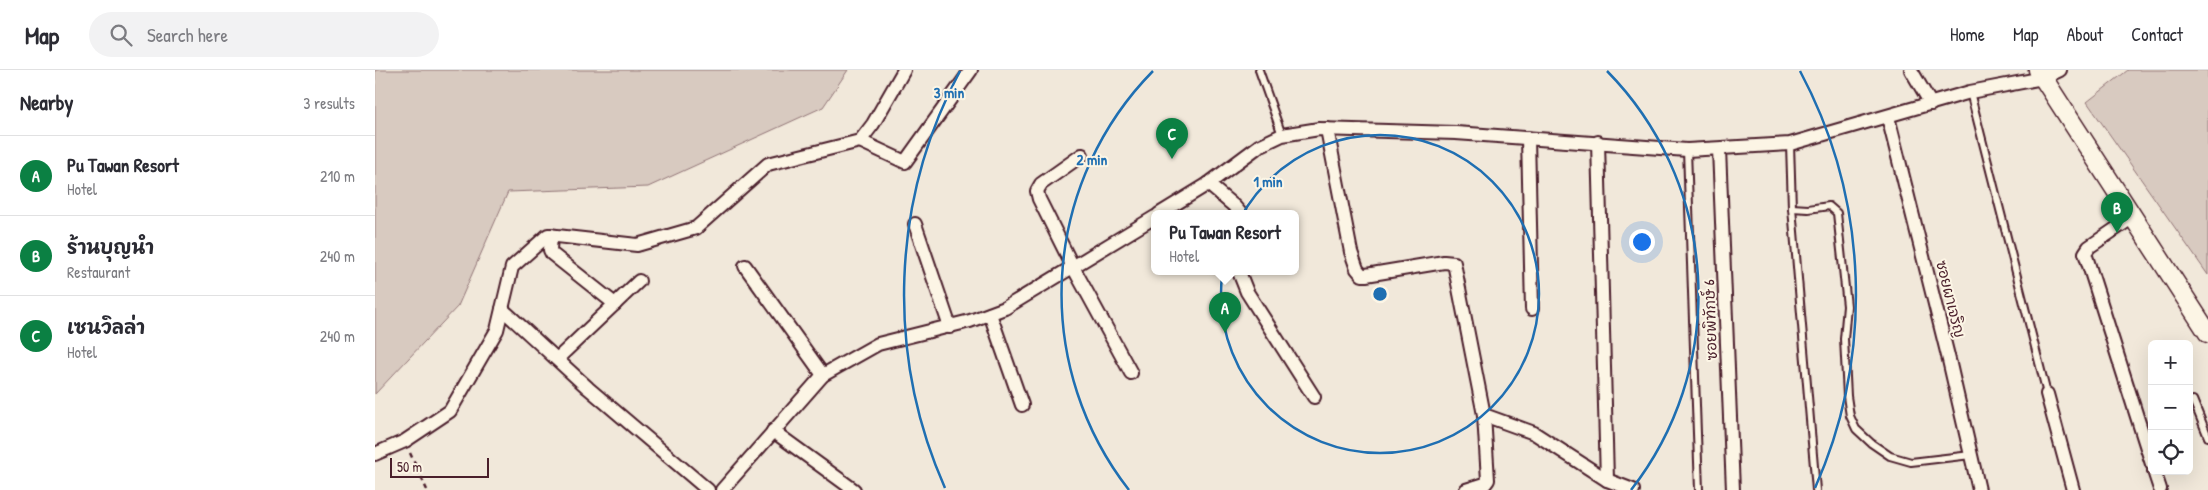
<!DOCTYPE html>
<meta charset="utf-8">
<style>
body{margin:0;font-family:"Patrick Hand","Playpen Sans Thai",sans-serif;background:#f2f2f3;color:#2b2b33}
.controls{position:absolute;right:15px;bottom:15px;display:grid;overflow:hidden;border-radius:8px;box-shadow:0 5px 20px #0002}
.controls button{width:45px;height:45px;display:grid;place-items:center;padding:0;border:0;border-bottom:1px solid #e1e1e2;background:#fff;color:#2b2b33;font:25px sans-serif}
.scale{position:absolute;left:15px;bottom:12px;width:99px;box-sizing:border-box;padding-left:5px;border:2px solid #4a1f2b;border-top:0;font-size:14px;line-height:18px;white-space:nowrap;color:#4a1f2b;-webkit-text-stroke:4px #fcf5e5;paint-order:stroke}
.you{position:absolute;left:1266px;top:171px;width:18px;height:18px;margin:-12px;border:4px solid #fff;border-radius:50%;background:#1a73e8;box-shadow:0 0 0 8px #1a73e833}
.badge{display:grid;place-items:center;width:32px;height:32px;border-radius:50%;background:#0b8043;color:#fff;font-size:16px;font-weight:700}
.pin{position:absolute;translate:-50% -41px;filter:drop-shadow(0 1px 2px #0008)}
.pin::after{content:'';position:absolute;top:26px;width:18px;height:15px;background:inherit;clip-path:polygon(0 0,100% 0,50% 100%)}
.popup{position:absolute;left:776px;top:140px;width:148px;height:65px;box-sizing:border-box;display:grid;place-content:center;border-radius:8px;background:#fff;filter:drop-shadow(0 1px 4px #0005);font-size:16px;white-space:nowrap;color:#7c7c81}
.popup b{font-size:19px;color:#2b2b33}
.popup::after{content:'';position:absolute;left:50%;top:100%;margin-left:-10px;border:10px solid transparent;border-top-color:#fff}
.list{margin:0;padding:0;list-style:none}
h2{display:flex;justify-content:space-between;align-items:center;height:65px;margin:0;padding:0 20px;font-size:21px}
h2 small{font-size:16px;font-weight:400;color:#7c7c81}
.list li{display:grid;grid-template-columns:32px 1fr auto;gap:15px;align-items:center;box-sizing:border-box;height:80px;padding:0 20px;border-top:1px solid #e1e1e2}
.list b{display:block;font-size:19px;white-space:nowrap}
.list p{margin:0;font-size:16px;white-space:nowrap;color:#7c7c81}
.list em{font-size:16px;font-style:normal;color:#7c7c81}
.icon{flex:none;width:28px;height:28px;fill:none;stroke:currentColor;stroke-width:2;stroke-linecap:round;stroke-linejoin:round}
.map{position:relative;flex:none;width:1833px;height:420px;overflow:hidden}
header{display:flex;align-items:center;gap:30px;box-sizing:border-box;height:70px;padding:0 25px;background:#fff;border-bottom:1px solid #e1e1e2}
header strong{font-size:24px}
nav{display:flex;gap:28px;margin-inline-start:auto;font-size:18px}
.search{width:350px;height:45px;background:#f2f2f3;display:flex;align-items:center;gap:12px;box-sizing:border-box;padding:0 18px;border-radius:28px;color:#7c7c81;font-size:19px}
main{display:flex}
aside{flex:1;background:#fff}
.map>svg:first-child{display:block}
.green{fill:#d8cac0;stroke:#917476}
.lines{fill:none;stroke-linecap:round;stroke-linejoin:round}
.lane-casing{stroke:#4a1f2b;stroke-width:10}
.street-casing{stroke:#4a1f2b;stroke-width:16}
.secondary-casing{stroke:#4a1f2b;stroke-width:21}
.path{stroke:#4a1f2b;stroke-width:2.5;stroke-dasharray:5 4;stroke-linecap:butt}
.lane{stroke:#fcf5e5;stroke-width:6}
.street{stroke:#fcf5e5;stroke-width:12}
.secondary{stroke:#fcf5e5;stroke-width:18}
.ring{fill:none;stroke:#1f6fb2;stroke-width:2.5}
.labels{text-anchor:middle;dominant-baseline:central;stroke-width:4;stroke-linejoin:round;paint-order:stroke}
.street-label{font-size:15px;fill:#4a1f2b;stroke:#fcf5e5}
.centre{fill:#1f6fb2;stroke:#fcf5e5;stroke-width:2.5}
.ring-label{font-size:15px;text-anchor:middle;font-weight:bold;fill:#1f6fb2;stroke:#fcf5e5;stroke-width:4;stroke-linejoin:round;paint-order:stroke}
</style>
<header>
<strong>Map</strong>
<div class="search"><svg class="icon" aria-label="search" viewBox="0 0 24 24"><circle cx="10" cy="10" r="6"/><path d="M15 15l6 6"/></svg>Search here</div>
<nav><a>Home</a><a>Map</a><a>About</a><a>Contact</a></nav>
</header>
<main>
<aside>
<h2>Nearby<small>3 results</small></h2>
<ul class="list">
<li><span class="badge">A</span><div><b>Pu Tawan Resort</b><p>Hotel</p></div><em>210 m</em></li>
<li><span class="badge">B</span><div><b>ร้านบุญนำ</b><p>Restaurant</p></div><em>240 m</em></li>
<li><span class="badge">C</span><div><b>เซนวิลล่า</b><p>Hotel</p></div><em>240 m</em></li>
</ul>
</aside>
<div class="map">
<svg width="1833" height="420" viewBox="0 0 1833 420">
<rect width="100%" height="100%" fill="#f1e8da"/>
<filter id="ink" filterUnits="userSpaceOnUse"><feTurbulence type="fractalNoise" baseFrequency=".02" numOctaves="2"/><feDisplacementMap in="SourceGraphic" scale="10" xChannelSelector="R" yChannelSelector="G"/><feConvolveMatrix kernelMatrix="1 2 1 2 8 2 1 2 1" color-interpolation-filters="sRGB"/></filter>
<g filter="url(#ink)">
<!-- green -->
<g class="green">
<path d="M0 0H473L448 37 273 117 133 122 83 236 0 324Z"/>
<path d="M1753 0H1833V205L1712 32Z"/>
</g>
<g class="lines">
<defs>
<g id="lane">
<path d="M884 0 907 65"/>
<path d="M1595 22 1672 324"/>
<path d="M1415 74 1417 138 1441 420"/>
<path d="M1312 80 1324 420"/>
<path d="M1417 138 1433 139 1454 136 1462 143 1472 236 1469 269 1472 326 1475 346 1481 359 1496 373 1515 386 1536 392 1596 385"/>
<path d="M1818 330 1833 367"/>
</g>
<g id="street">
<path d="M1536 0 1556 34"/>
<path d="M1513 47 1574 290 1604 420"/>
<path d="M952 59 976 182 982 199 987 205H991L1069 192 1079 193 1109 345 1159 363 1232 410 1258 420"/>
<path d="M1153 68 1157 239"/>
<path d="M485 71 530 92 596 0"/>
<path d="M1223 72 1232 410"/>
<path d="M1344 79 1358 420"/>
<path d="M707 85 666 114 662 121 664 129 698 197 756 303"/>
<path d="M833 114 859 136 866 144"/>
<path d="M784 144 833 114 884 76 907 65 944 59 1081 63 1312 80 1415 74 1595 22 1668 8 1685 0"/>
<path d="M1758 147 1714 177 1710 183 1777 394"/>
<path d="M540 154 575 257"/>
<path d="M176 165 175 180 177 184 240 234"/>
<path d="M370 196 448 305"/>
<path d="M864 202 872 222 939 327"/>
<path d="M127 239 213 318 333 420"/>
<path d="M615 244 647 335"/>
<path d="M182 289 264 211"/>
<path d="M1672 324 1698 420"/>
<path d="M398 361 479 420"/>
<path d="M0 384 30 371 75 341 122 260 137 197 173 165 262 175 321 158 393 94 485 71 498 54 529 0"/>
<path d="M1779 401 1785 419"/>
<path d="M347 420 448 305 503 274 595 251 630 238 780 147"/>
<path d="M1091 420 1110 414 1113 410 1109 345"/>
</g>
<path id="secondary" d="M1663 0 1833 263"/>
</defs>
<!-- lane casing -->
<use href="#lane" class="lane-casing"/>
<!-- street casing -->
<use href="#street" class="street-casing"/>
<!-- secondary casing -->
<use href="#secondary" class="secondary-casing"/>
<!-- path -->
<path class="path" d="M35 383 52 420"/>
<!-- lane -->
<use href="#lane" class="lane"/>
<!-- street -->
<use href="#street" class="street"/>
<!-- secondary -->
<use href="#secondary" class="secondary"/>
</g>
</g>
<!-- distance rings -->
<g class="ring">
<circle cx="1005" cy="224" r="159"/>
<path d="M754 420A318 318 0 0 1 778 1M1232 1A318 318 0 0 1 1256 420"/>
<path d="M570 418A476 476 0 0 1 585 1M1425 1A476 476 0 0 1 1440 418"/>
</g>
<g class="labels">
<!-- street labels -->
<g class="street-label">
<text transform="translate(1576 229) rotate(76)">ซอยผาเจริญ</text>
<text transform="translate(1335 250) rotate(-92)">ซอยพิทักษ์ 6</text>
</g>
</g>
<circle cx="1005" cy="224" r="8" class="centre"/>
<g class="ring-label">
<text x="574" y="28">3 min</text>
<text x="717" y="95">2 min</text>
<text x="893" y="117">1 min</text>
</g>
</svg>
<div class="controls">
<button>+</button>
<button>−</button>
<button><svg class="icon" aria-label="locate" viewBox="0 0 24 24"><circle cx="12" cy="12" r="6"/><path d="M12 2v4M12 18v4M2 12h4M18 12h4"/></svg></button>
</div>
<div class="scale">50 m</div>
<div class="you"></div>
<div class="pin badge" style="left:850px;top:263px">A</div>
<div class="popup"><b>Pu Tawan Resort</b>Hotel</div>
<div class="pin badge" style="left:1742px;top:163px">B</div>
<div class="pin badge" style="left:797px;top:89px">C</div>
</div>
</main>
